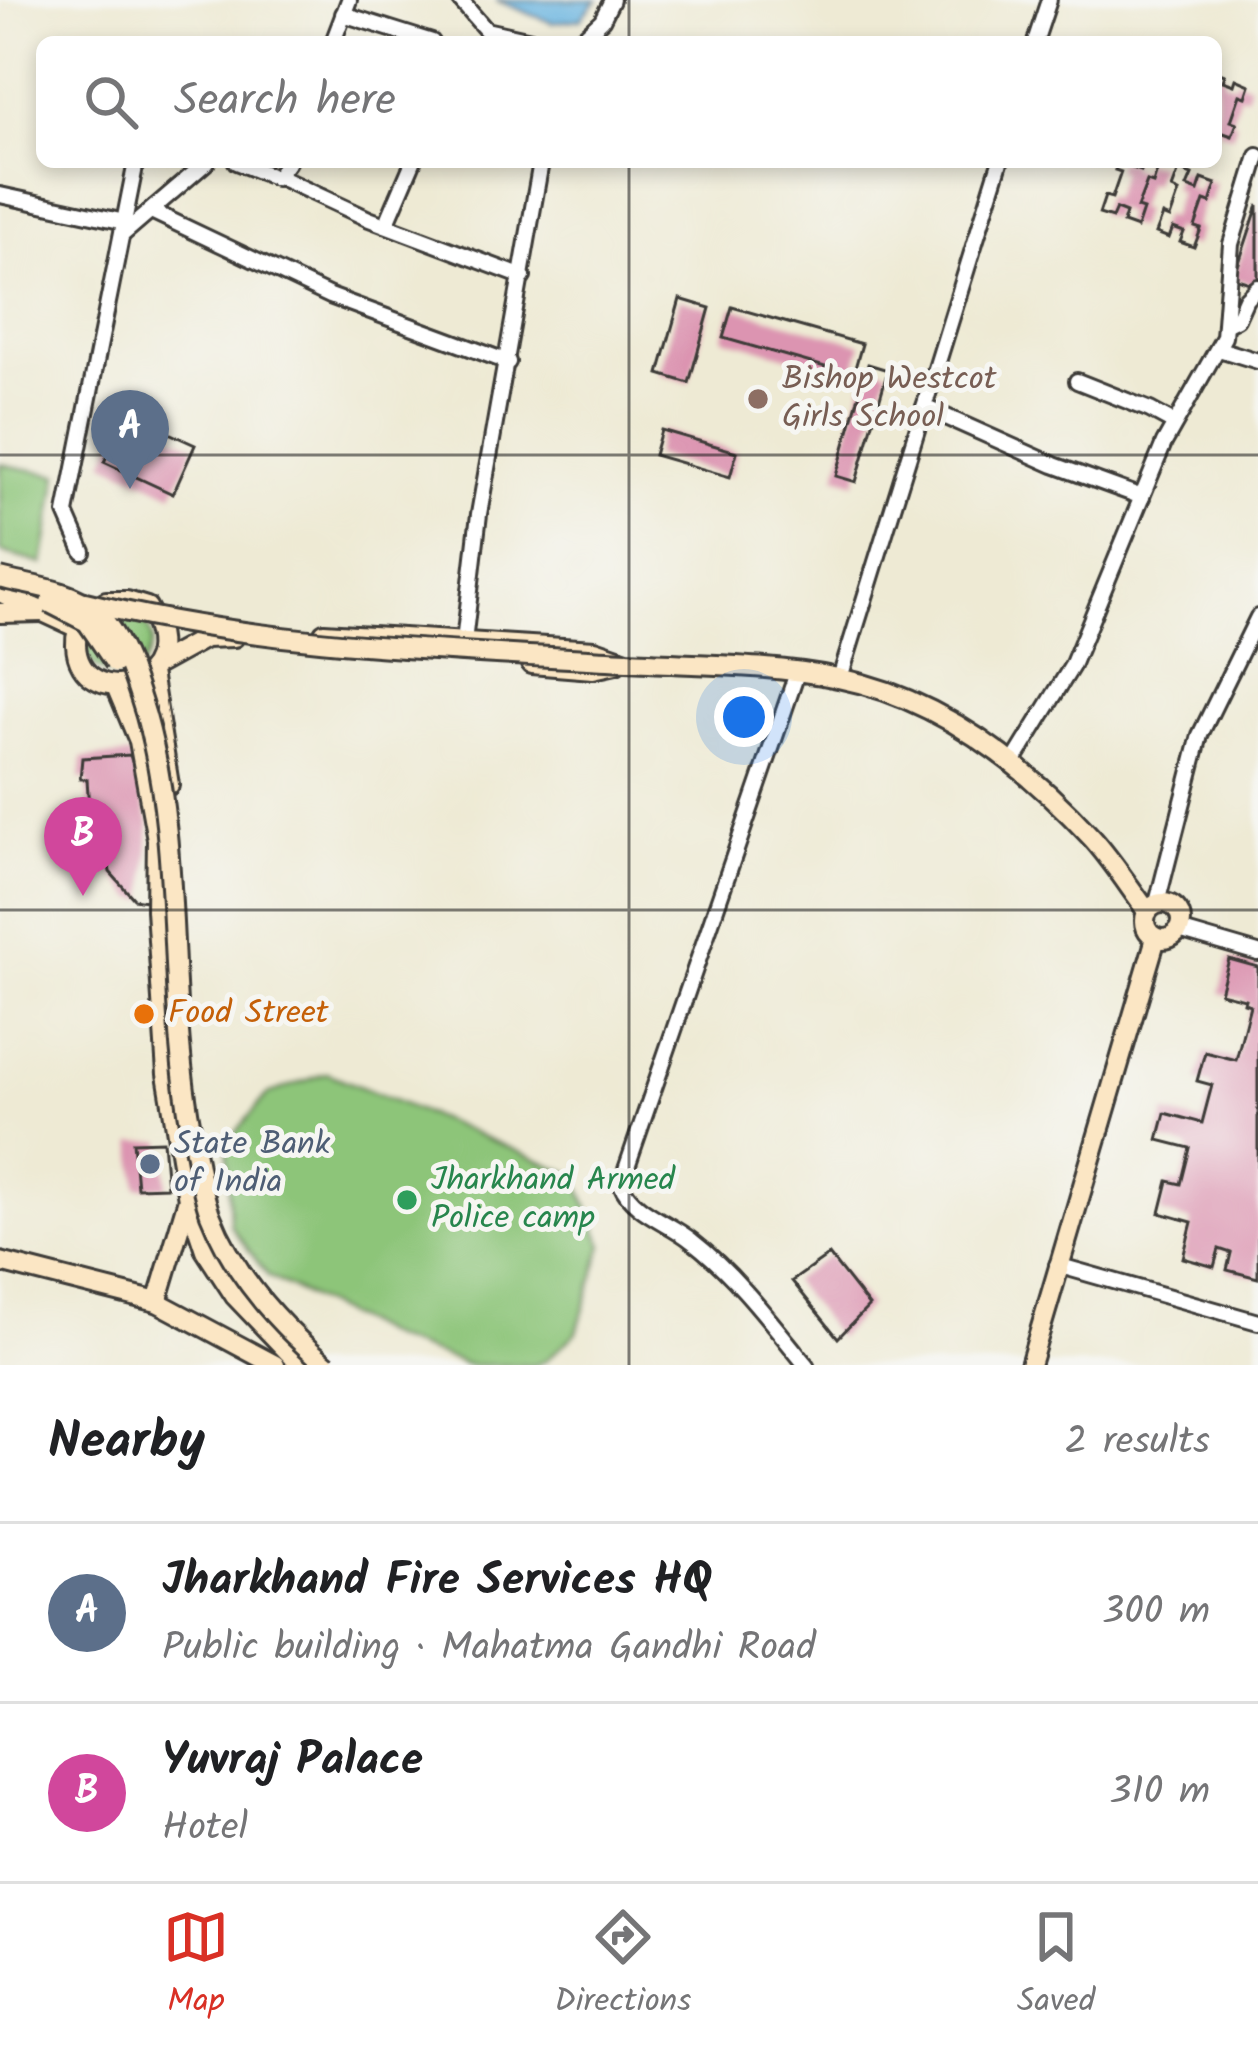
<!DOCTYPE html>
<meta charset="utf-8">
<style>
body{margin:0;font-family:Kalam,sans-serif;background:#f2f2f2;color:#202124}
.you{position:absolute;left:744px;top:717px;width:42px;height:42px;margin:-30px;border:9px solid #fff;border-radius:50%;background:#1a73e8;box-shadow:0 0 0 18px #1a73e833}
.badge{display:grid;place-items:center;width:78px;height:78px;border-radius:50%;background:#d93025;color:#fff;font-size:39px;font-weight:700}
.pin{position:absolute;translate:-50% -99px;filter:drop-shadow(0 3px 6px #0008)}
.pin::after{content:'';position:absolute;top:63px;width:42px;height:36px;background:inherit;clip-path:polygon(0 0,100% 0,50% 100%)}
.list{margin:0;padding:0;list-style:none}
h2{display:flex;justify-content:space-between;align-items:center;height:156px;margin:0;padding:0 48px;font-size:51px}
h2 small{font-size:39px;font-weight:400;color:#757577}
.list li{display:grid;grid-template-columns:78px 1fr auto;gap:36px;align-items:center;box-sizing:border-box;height:180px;padding:0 48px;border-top:3px solid #e0e0e0}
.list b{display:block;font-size:45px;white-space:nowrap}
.list p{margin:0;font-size:39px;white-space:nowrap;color:#757577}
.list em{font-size:39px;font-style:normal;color:#757577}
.icon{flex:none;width:66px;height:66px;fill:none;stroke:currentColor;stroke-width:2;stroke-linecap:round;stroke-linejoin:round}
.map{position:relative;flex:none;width:1258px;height:1365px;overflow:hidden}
.search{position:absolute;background:#fff;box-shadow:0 6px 18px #0003;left:36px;right:36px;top:36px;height:132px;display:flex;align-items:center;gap:30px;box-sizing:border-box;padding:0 42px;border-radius:18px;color:#757577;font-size:45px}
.sheet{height:516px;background:#fff}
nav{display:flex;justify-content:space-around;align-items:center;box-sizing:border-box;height:168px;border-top:3px solid #e0e0e0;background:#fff;font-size:33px;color:#757577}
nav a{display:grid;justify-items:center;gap:6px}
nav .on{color:#d93025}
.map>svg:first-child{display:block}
.green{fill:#8dc579;stroke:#54704a;stroke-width:3}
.water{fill:#66b2df;stroke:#41677e;stroke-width:3}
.building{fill:#dc94b1}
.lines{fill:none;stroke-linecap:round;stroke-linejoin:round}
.street-casing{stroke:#3c3b38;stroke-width:20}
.secondary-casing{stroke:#3c3b38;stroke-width:24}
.street{stroke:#fff;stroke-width:14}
.secondary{stroke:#fbe6c4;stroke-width:18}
.secondary-bridge-casing{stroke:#3c3b38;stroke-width:24;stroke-linecap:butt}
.secondary-bridge{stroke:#fbe6c4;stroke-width:18}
.grid{fill:none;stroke:#1c1c1c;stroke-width:3;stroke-opacity:0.55}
.education-dot{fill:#8d6e63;stroke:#f6f6f2;stroke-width:4.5}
.food-dot{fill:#e8710a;stroke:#f6f6f2;stroke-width:4.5}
.service-dot{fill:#5c6f8a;stroke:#f6f6f2;stroke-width:4.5}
.leisure-dot{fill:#2e9e5b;stroke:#f6f6f2;stroke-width:4.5}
.labels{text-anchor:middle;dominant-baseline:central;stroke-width:10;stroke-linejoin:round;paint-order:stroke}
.education-label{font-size:33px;fill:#785e54;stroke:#f6f6f2;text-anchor:start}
.food-label{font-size:33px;fill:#c56008;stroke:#f6f6f2;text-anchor:start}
.service-label{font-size:33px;fill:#4e5e75;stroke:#f6f6f2;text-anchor:start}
.leisure-label{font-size:33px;fill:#27864d;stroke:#f6f6f2;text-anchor:start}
</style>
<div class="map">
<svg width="1258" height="1365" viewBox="0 0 1258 1365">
<rect width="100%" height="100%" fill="#f6f6f2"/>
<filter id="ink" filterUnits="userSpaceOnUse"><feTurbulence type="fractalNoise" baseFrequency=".00833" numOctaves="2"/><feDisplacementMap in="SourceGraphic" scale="24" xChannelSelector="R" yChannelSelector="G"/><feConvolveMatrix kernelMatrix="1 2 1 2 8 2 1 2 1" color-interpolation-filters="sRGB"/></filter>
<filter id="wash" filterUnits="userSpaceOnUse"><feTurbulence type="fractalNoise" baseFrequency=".004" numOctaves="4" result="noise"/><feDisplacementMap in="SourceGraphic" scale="48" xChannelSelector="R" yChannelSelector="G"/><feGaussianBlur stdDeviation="2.7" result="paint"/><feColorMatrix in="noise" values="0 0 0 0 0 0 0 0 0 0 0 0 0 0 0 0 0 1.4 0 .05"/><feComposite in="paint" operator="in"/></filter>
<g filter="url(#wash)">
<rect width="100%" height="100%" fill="#eeead4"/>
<!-- green -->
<g class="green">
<path d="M0 464 58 475 43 564 0 552Z"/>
<path d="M136 610C154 637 158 638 142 667 103 682 73 666 91 621Z"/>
<path d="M327 1073 575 1175 603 1245 577 1332 545 1361 534 1365H469L392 1339 268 1276 230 1225 227 1143 268 1094Z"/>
</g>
<!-- water -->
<path class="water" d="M496 0H597L581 19 552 23Z"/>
<g id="blocks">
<!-- building -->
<g class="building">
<path d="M1216 72 1225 75 1223 81 1234 85 1236 79 1250 85 1246 97 1240 95 1231 121 1237 123 1232 136 1218 131 1220 126 1216 125Z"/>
<path d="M1118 162H1132L1130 167 1141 171 1144 162 1159 165 1153 184 1147 182 1137 208 1143 210 1137 228 1123 223 1126 213 1116 209 1112 218 1099 214 1105 196 1112 198 1121 172 1115 170Z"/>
<path d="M1179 170 1192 175 1187 187 1198 191 1202 179 1216 184 1210 203 1204 201 1195 227 1201 229 1194 247 1180 242 1184 232 1173 228 1169 238 1156 233 1163 215 1170 218 1179 192 1172 189Z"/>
<path d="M1258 205V278L1256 285 1234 278Z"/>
<path d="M680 299 710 308 689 383 659 374Z"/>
<path d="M732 307 862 344 853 375 723 338Z"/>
<path d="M868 364 888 370 856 482 836 476Z"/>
<path d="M127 414 195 445 173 494 104 462Z"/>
<path d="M661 430 737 452 730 477 654 455Z"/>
<path d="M130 755 150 824 146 901 134 899 110 872 108 858 90 823 87 779H80L82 758Z"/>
<path d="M1229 959 1258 967V1278L1227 1270 1231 1253 1219 1249 1214 1267 1183 1258 1192 1222 1160 1213 1168 1181 1181 1184 1190 1148 1158 1140 1165 1113 1202 1123 1212 1085 1197 1081 1205 1052 1236 1060 1250 1005 1244 1003 1245 999 1220 993Z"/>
<path d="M163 1141 167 1187 137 1188 133 1142Z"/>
<path d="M829 1255 869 1306 838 1338 792 1281Z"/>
</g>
</g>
</g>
<g filter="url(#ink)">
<use href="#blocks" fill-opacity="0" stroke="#3c3b38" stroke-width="3"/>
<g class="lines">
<defs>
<g id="street">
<path d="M460 0 486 30 540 42"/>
<path d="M343 14 432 42"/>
<path d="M333 42 349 0"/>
<path d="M578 42 602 20 612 0"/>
<path d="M1035 42 1049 0"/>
<path d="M236 162 276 178 288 162"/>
<path d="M279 177 369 219 523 277"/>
<path d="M0 195 125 222"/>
<path d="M151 211 330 296 508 362"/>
<path d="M386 225 413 162"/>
<path d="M122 235 207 162"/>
<path d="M1227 324 1237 319 1246 299 1258 287"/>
<path d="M1219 349 1258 361"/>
<path d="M1077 381 1150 410 1174 423"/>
<path d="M924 407 1054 465 1142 497"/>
<path d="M83 552 66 513 136 162"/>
<path d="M464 642 479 514 541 162"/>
<path d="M797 673 621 1184C632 1212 669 1222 692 1241 736 1275 771 1322 806 1365"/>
<path d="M840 678 1000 162"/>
<path d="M1013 762 1072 666 1164 443 1224 337 1231 244 1258 156"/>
<path d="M1157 903 1200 735 1258 617"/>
<path d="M1179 930 1258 953"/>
<path d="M1057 1265 1258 1322"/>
</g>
<g id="secondary">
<path d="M0 592 78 628"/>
<path d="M106 601H127L147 607C197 691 79 712 76 645 75 623 89 611 106 601Z"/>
<path d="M0 613 43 612"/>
<path d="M324 633 595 650 627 661C696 665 770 664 838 678 938 698 1024 764 1092 838 1112 860 1129 887 1147 911"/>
<path d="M531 664 593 669 616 664"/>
<path d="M156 665 205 638 234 637"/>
<path d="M151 672 169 785"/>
<path d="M116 686 139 741 157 839 156 910 167 1074 188 1199 205 1250 235 1296 301 1365"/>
<circle cx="1163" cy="921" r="18"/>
<path d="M0 1262 157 1302 275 1365"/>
<path d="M157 1302 188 1199"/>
<path d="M1030 1365 1156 938"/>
</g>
</defs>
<!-- street casing -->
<use href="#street" class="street-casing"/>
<!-- secondary casing -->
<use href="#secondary" class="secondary-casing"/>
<!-- street -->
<use href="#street" class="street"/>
<!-- secondary -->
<use href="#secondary" class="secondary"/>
<defs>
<g id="secondary-bridge">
<path d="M0 578C30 586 70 589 94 610 123 636 135 681 146 716 184 852 165 996 192 1134 197 1161 201 1189 210 1214 233 1273 279 1325 327 1365"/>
<path d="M85 602C261 646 445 651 627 661"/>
<path d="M50 603 87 622 115 663"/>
</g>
</defs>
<!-- secondary-bridge casing -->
<use href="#secondary-bridge" class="secondary-bridge-casing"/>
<!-- secondary-bridge -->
<use href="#secondary-bridge" class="secondary-bridge"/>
</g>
</g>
<!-- grid -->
<path class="grid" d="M629 0V42M629 162V1365M0 455H1258M0 910H1258"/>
<!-- markers -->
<circle class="education-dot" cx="758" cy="399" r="12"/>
<circle class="food-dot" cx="144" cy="1014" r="12"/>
<circle class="service-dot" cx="150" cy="1164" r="12"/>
<circle class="leisure-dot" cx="407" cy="1200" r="12"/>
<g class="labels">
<!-- education labels -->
<g class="education-label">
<text x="782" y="380">Bishop Westcot<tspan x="782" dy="38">Girls School</tspan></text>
</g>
<!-- food labels -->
<g class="food-label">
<text x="168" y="1014">Food Street</text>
</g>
<!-- service labels -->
<g class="service-label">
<text x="174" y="1145">State Bank<tspan x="174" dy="38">of India</tspan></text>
</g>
<!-- leisure labels -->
<g class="leisure-label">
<text x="431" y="1181">Jharkhand Armed<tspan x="431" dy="38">Police camp</tspan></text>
</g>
</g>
</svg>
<div class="you"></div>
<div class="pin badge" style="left:130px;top:489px;background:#5c6f8a">A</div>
<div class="pin badge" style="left:83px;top:896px;background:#d1479c">B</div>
<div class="search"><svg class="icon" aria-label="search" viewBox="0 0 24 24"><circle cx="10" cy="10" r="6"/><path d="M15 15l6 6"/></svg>Search here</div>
</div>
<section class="sheet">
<h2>Nearby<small>2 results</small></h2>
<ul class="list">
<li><span class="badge" style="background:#5c6f8a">A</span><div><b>Jharkhand Fire Services HQ</b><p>Public building · Mahatma Gandhi Road</p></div><em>300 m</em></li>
<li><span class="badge" style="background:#d1479c">B</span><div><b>Yuvraj Palace</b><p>Hotel</p></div><em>310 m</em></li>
</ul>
</section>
<nav>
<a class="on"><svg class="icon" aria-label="map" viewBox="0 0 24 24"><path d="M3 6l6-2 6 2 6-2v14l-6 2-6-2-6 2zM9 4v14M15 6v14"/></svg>Map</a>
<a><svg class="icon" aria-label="directions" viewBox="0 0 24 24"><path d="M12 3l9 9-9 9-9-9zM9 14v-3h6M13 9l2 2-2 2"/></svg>Directions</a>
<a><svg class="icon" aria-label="saved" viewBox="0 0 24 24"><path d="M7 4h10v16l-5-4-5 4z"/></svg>Saved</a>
</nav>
